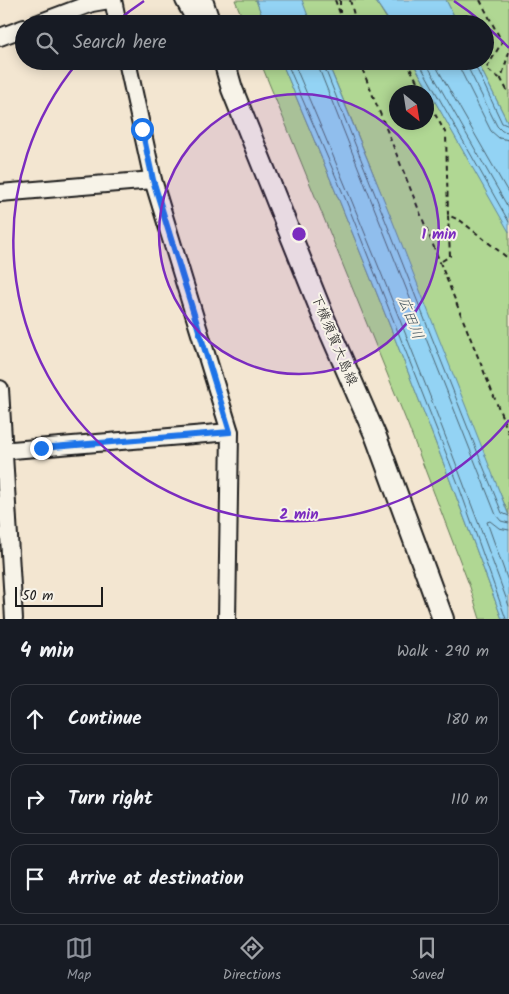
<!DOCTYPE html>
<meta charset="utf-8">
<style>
body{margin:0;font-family:Kalam,"Klee One",sans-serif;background:#20242c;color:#f1f3f6}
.compass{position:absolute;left:389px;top:85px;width:45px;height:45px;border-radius:50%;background:#171b24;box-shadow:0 2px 12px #0003;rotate:150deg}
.scale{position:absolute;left:15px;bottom:12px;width:88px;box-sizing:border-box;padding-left:5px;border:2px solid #1c1c1c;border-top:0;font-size:14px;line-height:18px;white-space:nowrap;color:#1c1c1c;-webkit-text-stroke:4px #f7f3e8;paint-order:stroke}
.stop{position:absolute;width:15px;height:15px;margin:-11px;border:4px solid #1a73e8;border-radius:50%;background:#fff}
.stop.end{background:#1a73e8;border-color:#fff;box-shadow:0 1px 5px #0008}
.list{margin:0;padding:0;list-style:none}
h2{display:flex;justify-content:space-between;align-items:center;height:65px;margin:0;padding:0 20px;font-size:21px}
h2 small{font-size:16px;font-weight:400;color:#9ea1a6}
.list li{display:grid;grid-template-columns:32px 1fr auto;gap:15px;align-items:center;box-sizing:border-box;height:70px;margin:0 10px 10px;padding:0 10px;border:1px solid #363941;border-radius:15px}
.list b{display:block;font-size:19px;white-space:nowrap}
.list em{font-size:16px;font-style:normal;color:#9ea1a6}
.icon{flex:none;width:28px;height:28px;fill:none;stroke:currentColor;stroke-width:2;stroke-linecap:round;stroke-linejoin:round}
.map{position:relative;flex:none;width:509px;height:619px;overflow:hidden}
.search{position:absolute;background:#171b24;box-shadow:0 2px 12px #0003;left:15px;right:15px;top:15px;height:55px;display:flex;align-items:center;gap:12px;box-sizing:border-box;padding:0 18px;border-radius:28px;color:#9ea1a6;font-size:19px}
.sheet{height:305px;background:#171b24}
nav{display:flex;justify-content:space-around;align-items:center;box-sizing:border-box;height:70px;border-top:1px solid #363941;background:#171b24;font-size:14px;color:#9ea1a6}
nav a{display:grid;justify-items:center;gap:2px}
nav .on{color:#8c9099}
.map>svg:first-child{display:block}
.green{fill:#b0d793;stroke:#667a58;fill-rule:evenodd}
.water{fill:#93d3f4;stroke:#638a9e}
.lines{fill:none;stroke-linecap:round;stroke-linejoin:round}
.shore{stroke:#4c6572;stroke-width:1}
.minor-casing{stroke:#1c1c1c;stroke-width:20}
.major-casing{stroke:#1c1c1c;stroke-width:24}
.path{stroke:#1c1c1c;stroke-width:2;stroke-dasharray:5 4;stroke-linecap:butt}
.minor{stroke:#f7f3e8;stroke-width:16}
.major{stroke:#f7f3e8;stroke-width:20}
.route{stroke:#1a73e8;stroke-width:6}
.ring{fill:none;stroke:#7b2cbf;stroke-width:2.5}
.labels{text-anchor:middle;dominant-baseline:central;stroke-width:4;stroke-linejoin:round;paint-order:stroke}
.street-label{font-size:14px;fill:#1c1c1c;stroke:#f7f3e8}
.water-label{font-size:15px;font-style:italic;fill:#40535d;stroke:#f7f3e8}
.centre{fill:#7b2cbf;stroke:#f7f3e8;stroke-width:2.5}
.ring-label{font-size:15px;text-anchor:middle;font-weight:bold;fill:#7b2cbf;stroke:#f7f3e8;stroke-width:4;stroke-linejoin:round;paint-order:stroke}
</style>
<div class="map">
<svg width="509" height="619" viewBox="0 0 509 619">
<rect width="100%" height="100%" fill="#f3e6d1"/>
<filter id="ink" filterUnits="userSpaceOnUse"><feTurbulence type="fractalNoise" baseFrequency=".02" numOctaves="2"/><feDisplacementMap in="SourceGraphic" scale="10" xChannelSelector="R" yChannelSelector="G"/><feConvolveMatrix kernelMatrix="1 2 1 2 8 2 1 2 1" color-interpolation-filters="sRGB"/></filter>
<g filter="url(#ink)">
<!-- green -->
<g class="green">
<path d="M235 0H256L265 24H245Z"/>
<path d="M301 0H375L390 24H311Z"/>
<path d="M446 0H509V125L477 61H485V24H458Z"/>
<path d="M260 61H281C359 245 433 431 502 619H480L470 587 408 425Z"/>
<path d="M327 61H412L509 231V515C445 365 391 211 327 61ZM396 92H426V122H396Z"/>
</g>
<!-- water -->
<g class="water">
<path d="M256 0H302L311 24H265Z"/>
<path d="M375 0H446L458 24H391Z"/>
<path d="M281 61H327L391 217 509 516V619H502C433 431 359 245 281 61Z"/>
<path d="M412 61H477L509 125V232Z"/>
</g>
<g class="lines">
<!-- shore -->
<g class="shore">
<path d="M286 61 345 198 457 481 506 619"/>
<path d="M293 61C370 241 442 422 509 606"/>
<path d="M316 61 496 515 501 521 509 523"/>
<path d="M322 61 483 466 502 513 509 516"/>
<path d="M418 61 509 222"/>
<path d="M425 61 509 209"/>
<path d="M433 61 509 194"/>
<path d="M459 61 461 71 491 131 499 138 509 140"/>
<path d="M467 61 468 68 497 126 502 131 509 132"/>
<path d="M473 61 502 123 509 126"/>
<path d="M509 530 499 528 490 521 487 522 509 584"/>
</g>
<defs>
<g id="minor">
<path d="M113 0 118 24"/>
<path d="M184 0 197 24"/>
<path d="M36 24 92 3 109 0"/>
<path d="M0 37 24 28"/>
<path d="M127 61 153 180 230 432 227 619"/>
<path d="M0 193 153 180"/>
<path d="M0 389 14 619"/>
<path d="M0 451 230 432"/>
</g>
<g id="major">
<path d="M202 0 210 24"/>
<path d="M224 61 232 89 324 318 376 437 443 619"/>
</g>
</defs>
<!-- minor casing -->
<use href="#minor" class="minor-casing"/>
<!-- major casing -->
<use href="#major" class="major-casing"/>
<!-- path -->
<g class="path">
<path d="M335 0 344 24"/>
<path d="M340 0V13"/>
<path d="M350 0 354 15 359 24"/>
<path d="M480 0 502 42 486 69 501 79"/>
<path d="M509 52 501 79 509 94"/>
<path d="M359 61 509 434"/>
<path d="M406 61 423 92"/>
<path d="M426 98 446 134 448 215 461 221 509 259"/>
<path d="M442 261 450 256 448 215"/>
</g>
<!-- minor -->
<use href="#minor" class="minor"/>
<!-- major -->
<use href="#major" class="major"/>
</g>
</g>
<g class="lines" filter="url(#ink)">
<!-- route -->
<path class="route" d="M41 448 230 432 153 180 142 129"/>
</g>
<!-- distance rings -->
<circle cx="299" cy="234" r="140" fill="#7b2cbf" fill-opacity=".12"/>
<g class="ring">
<circle cx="299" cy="234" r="140"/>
<path d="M509 420A280 280 0 0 1 78 62M115 23A280 280 0 0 1 144 1M454 1A280 280 0 0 1 483 23M486 26A280 280 0 0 1 509 48"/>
</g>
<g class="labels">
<!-- street labels -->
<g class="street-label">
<text transform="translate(334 340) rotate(67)">下横須賀大島線</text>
</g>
<!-- water labels -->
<g class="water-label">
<text transform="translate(410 318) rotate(69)">広田川</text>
</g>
</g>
<circle cx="299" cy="234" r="8" class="centre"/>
<g class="ring-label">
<text x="439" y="239">1 min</text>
<text x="299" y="519">2 min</text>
</g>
</svg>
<svg class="compass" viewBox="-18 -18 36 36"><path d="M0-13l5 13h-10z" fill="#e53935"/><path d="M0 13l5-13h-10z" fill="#9ea1a6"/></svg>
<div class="scale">50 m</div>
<div class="stop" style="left:142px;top:129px"></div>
<div class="stop end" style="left:41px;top:448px"></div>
<div class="search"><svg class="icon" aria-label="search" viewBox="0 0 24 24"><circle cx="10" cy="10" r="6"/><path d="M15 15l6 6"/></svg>Search here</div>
</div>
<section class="sheet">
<h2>4 min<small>Walk · 290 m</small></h2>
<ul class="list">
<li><svg class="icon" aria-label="ahead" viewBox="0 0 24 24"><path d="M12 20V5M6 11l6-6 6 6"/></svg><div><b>Continue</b></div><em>180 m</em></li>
<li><svg class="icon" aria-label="right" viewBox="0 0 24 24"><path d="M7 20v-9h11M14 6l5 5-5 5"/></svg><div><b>Turn right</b></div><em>110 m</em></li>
<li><svg class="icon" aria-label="arrive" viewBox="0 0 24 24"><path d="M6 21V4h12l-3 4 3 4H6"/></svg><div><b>Arrive at destination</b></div></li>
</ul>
</section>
<nav>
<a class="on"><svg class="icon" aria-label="map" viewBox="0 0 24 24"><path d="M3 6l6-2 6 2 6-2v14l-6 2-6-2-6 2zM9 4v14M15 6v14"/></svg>Map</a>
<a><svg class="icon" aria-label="directions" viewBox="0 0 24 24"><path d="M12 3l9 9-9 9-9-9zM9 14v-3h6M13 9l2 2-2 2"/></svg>Directions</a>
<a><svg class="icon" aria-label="saved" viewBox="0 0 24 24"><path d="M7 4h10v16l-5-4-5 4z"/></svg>Saved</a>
</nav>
